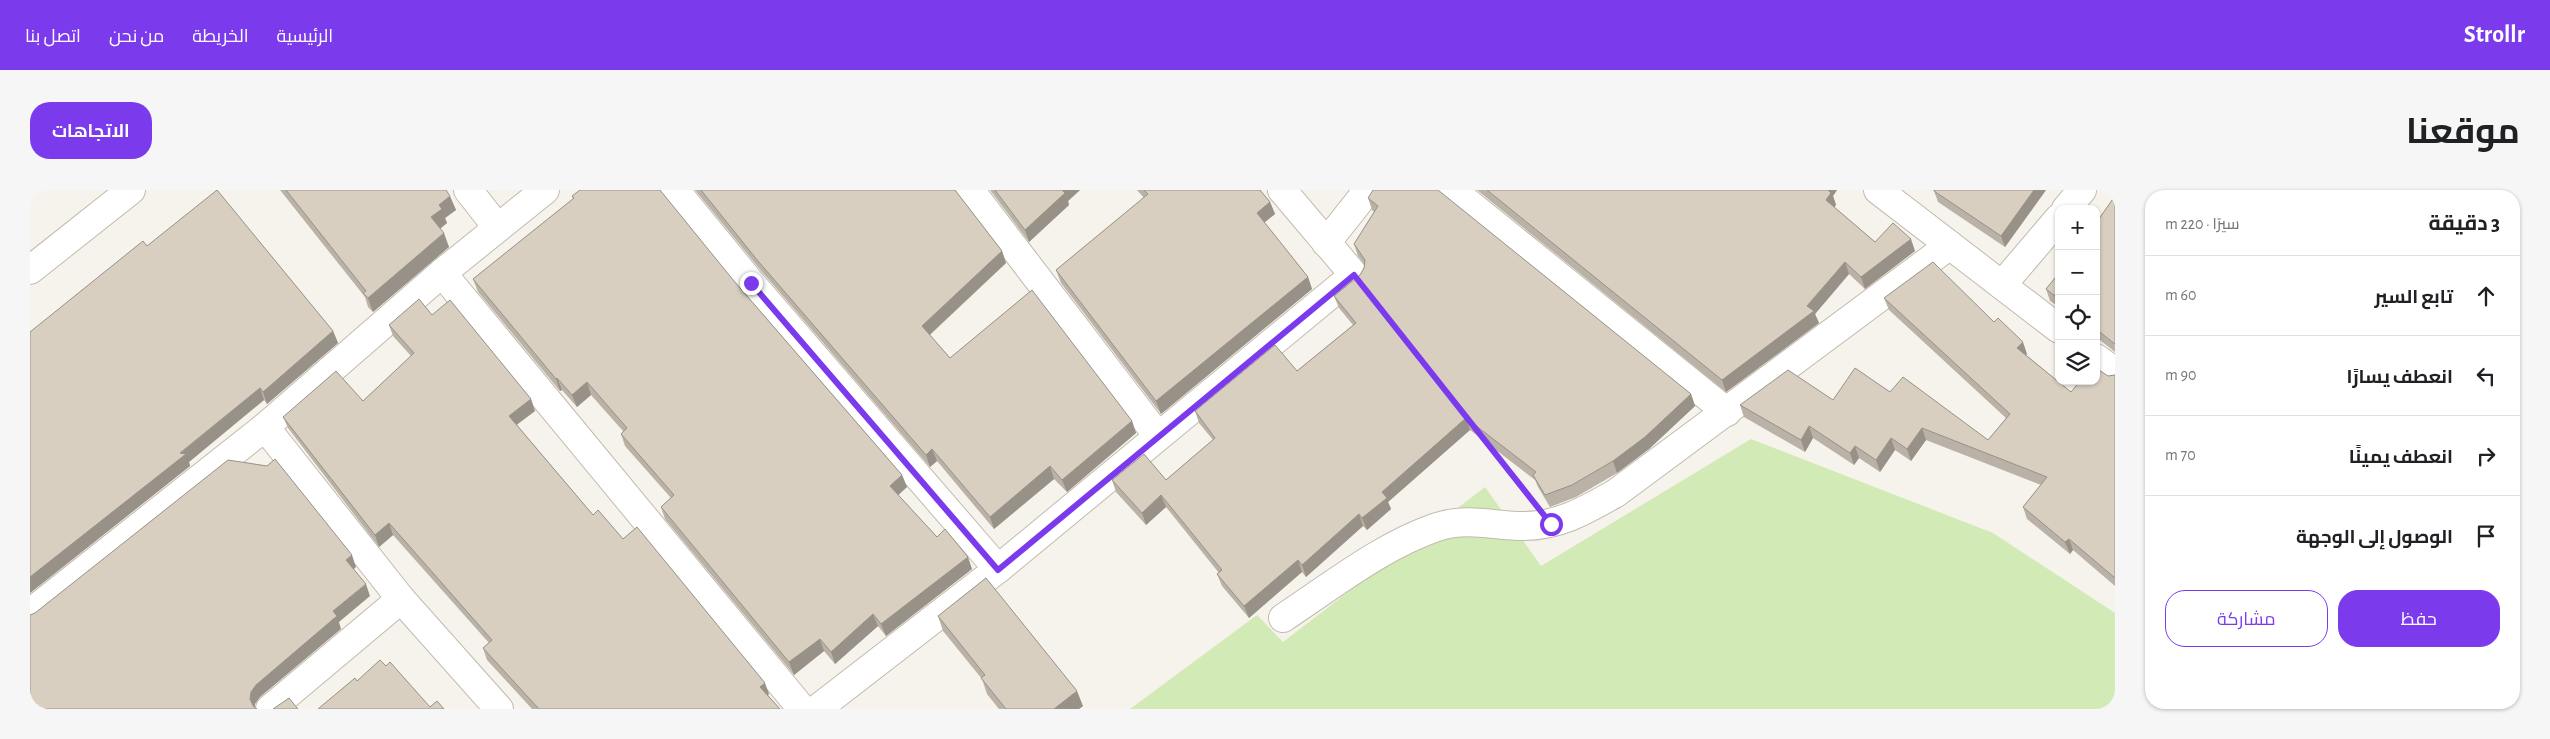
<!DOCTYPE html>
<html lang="ar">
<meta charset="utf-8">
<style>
body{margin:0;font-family:"Alegreya Sans",Cairo,sans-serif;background:#f6f6f6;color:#202124;direction:rtl}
.controls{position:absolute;right:15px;top:15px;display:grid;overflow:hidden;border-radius:10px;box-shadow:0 1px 4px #0004}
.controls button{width:45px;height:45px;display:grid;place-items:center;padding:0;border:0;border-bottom:1px solid #e0e0e0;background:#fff;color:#202124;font:25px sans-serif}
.stop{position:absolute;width:15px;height:15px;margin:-11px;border:4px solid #7c3aed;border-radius:50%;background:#fff}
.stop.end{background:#7c3aed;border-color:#fff;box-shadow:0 1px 5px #0008}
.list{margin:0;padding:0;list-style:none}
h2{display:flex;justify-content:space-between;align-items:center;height:65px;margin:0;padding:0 20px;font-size:21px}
h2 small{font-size:16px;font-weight:400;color:#757577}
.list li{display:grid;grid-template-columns:32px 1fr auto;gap:15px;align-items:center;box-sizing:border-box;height:80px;padding:0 20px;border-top:1px solid #e0e0e0}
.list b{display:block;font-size:19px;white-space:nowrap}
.list em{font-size:16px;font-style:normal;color:#757577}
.actions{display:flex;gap:10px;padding:15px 20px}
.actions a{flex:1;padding:11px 0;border:1px solid #7c3aed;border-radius:20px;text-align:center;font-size:18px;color:#7c3aed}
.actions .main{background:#7c3aed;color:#fff}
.icon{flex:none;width:28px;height:28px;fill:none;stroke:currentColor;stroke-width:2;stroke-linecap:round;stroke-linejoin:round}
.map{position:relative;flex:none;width:2085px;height:519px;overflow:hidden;direction:ltr;border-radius:20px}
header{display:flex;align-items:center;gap:30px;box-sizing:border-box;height:70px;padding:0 25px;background:#7c3aed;color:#fff}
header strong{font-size:24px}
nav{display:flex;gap:28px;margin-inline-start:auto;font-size:18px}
.intro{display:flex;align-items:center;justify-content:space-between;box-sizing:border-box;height:120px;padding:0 30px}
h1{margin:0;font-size:35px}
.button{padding:12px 22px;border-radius:20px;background:#7c3aed;color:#fff;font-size:18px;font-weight:700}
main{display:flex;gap:30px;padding:0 30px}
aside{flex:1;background:#fff;border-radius:20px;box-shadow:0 1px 4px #0004}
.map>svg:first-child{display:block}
.green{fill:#d2eab5}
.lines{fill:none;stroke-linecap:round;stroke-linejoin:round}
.minor-casing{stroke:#c2bbae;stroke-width:30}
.path{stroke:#c4b79f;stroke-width:3;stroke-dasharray:2.5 2.5;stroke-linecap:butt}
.minor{stroke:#fff;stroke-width:28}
.wall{fill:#bab2a6}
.shaded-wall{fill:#979187}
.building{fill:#d8cfc1;stroke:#979187}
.route{stroke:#7c3aed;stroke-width:6}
</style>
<header>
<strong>Strollr</strong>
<nav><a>الرئيسية</a><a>الخريطة</a><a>من نحن</a><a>اتصل بنا</a></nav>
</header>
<div class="intro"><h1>موقعنا</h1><a class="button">الاتجاهات</a></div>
<main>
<aside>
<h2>3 دقيقة<small>سيرًا · 220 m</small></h2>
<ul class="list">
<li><svg class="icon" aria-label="ahead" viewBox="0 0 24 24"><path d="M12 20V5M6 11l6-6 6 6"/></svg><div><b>تابع السير</b></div><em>60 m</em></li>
<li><svg class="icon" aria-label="left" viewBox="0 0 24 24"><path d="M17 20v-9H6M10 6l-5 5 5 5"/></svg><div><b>انعطف يسارًا</b></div><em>90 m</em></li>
<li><svg class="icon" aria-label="right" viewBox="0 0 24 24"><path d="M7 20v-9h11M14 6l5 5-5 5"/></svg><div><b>انعطف يمينًا</b></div><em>70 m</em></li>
<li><svg class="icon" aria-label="arrive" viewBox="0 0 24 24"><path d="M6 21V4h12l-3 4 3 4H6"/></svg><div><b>الوصول إلى الوجهة</b></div></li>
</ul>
<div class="actions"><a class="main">حفظ</a><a>مشاركة</a></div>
</aside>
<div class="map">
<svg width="2085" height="519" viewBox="0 0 2085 519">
<rect width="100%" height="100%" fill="#f6f3ec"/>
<!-- green -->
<path class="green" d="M1721 249 1963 343 2085 423V519H1100L1227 425 1253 452 1455 297 1511 376Z"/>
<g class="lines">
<defs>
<g id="minor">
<path d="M438 0 467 37"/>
<path d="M645 0 721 93 968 379"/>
<path d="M940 0 1128 246"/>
<path d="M1422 0 1697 222"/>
<path d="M1848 0 2029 139"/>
<path d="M2036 19 2052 0"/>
<path d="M1296 53 1338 0"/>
<path d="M0 80 101 0"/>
<path d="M412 83 772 519"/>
<path d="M1972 95 2029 28"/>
<path d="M2066 168 2085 182"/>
<path d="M235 237 371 409 469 519"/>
<path d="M0 423 235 237 412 83 515 0"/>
<path d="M1253 428C1300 397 1353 355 1407 337 1438 327 1463 336 1494 336 1529 336 1556 320 1586 303L1920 55"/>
<path d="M240 519 371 409"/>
<path d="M787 519 968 379 1324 85 1252 0"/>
</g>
</defs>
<!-- minor casing -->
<use href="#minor" class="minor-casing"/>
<!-- path -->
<path class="path" d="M1455 251 1496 303"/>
<!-- minor -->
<use href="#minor" class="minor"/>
</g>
<!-- wall -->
<g class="wall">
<path d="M250 0H416L426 20 415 28 417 33 410 39 419 57 343 122 338 117 335 107Z"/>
<path d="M665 0H925L972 61 976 73 900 145 920 168 1102 231 1106 243 1037 302 1024 289 964 339 907 271 900 277 733 83Z"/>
<path d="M960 0H1050L1038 11 1039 15 999 52Z"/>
<path d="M1107 0H1230L1240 12 1245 24 1234 33 1278 87 1282 99 1131 224 1031 93 1026 80 1114 8Z"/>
<path d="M1447 0H1807L1803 6 1806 15 1804 17 1845 52 1885 61 1835 99 1819 84 1785 124 1789 133 1696 202Z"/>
<path d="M1904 0H2016L1975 57 1908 12 1904 1Z"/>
<path d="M542 6 704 91 872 285 877 297 868 305 907 347 942 379 856 446 848 436 805 474 794 461 764 485 635 329 631 317 641 308 595 256 591 244 593 241 561 205 547 217 532 200 530 201 448 102 443 89 543 9Z"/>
<path d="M2085 6V162L2066 147V33Z"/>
<path d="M1338 8 1661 204 1665 216 1619 259 1587 283 1546 307 1520 317 1508 297 1505 290 1440 240 1358 312 1361 319 1337 340 1333 336 1276 387 1272 382 1219 428 1192 396 1187 384 1189 383 1136 317 1116 335 1086 302 1082 290H1136L1183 250 1169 233 1165 221 1267 181 1323 135 1309 118 1304 106 1330 85 1334 78 1335 75 1328 66 1324 54 1344 22 1342 20Z"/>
<path d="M117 56 303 141 308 153 237 214 234 210 159 272 160 276 0 403V142Z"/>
<path d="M2029 83V117L2020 111 2016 99Z"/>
<path d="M1854 108 1964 132 1997 164 1996 165 2041 202 2078 186 2085 185V396L2043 360 2040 364 1997 329 1993 317 2011 295 1896 250 1881 271 1865 260 1850 282 1829 268 1824 275 1783 248 1775 262 1714 227 1710 215 1803 210 1860 202 1958 250 1976 228 1859 120Z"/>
<path d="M402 125 501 209 505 221 487 235 563 325 593 349 739 504 738 505 750 519H502L457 470 453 458 459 453 363 345 349 357 258 238 253 227 333 211 381 166 363 146 359 135Z"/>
<path d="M908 426 1053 516 1049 519H969L957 504 952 489 913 441Z"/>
</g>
<!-- shaded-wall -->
<g class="shaded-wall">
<path d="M1032 0H1050L1038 11 1039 15 999 52 995 40Z"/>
<path d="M1796 0H1807L1803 6 1806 15 1800 22 1796 10Z"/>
<path d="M2004 0H2016L1975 57 1971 46Z"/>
<path d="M420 6 426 20 415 28 417 33 406 42 401 27 409 15Z"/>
<path d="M1240 12 1245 24 1231 35 1227 23Z"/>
<path d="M414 43 419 57 343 122 338 108Z"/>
<path d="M1881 49 1885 61 1835 99 1831 87Z"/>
<path d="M972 61 976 73 896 148 892 136Z"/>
<path d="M1815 72 1819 84 1785 124 1789 133 1696 202 1692 190 1777 116Z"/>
<path d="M1278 87 1282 99 1131 224 1126 211Z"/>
<path d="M303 141 308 153 237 214 233 202Z"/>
<path d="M1993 152 1997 164 1991 170 1987 158Z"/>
<path d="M527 188 532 200 530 201 526 189Z"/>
<path d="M557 192 561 205 547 217 542 205Z"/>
<path d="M230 198 234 210 159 272 160 276 0 403V387Z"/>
<path d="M1661 204 1665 216 1619 259 1587 283 1583 271Z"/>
<path d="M501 209 505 221 483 237 479 226Z"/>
<path d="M1436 228 1440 240 1358 312 1361 319 1337 340 1332 328 1352 302Z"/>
<path d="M1102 231 1106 243 1037 302 1032 290Z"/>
<path d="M1779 236 1783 248 1775 262 1771 250Z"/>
<path d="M1892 238 1896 250 1881 271 1877 259Z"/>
<path d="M1861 248 1865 260 1850 282 1846 270Z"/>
<path d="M1825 256 1829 268 1824 275 1820 263Z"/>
<path d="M902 259 907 271 900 277 896 265Z"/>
<path d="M1020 276 1024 289 964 339 960 327Z"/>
<path d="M872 285 877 297 865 308 860 296Z"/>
<path d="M1131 305 1136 317 1116 335 1112 323Z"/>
<path d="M1329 324 1333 336 1276 387 1272 375Z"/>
<path d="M359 333 363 345 349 357 345 345Z"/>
<path d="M2039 349 2043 360 2040 364 2035 352Z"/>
<path d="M322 365 326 377 321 382 316 370Z"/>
<path d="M938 367 942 379 856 446 851 434Z"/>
<path d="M1268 370 1272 382 1219 428 1214 416Z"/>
<path d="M336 394 340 406 309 432 311 439 230 507 225 514V519L220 509 221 502 226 495 303 421Z"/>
<path d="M843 424 848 436 805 474 801 462Z"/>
<path d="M790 449 794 461 764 485 759 472Z"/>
<path d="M735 493 739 504 734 508 730 497Z"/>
<path d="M1047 501 1053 516 1049 519H1024Z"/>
</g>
<!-- building -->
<g class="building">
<path d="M187 0 303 141 233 202 230 198 150 263 156 264 0 387V142L113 51 117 56Z"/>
<path d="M256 0H416L420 6 409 15 412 19 401 27 414 43 338 108 333 103 336 101Z"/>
<path d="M550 0H630L704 91 872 285 860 296 907 347 915 339 938 367 851 434 843 424 801 462 790 449 759 472 631 317 644 305 591 244 597 238 557 192 542 205 527 188 526 189 443 89 544 8 542 6Z"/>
<path d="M671 0H925L972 61 892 136 920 168 1002 100 1102 231 1032 290 1020 276 960 327 902 259 896 265 728 71Z"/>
<path d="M965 0H1032L1035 3 995 40Z"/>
<path d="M1114 0H1230L1240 12 1227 23 1278 87 1126 211 1026 80 1118 4Z"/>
<path d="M1343 0H1408L1661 204 1615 247 1583 271 1542 295 1515 305 1503 285 1506 282 1436 228 1352 302 1357 308 1332 328 1329 324 1272 375 1268 370 1214 416 1187 384 1192 380 1131 305 1112 323 1082 290 1114 264 1136 290 1185 248 1165 221 1245 155 1267 181 1326 133 1304 106 1330 85 1334 78 1335 70 1324 54 1348 16 1338 8Z"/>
<path d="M1457 0H1798L1801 3 1796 10 1845 52 1863 33 1881 49 1831 87 1815 72 1777 116 1784 121 1692 190Z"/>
<path d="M1904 0H2004L1971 46 1904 1Z"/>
<path d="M2085 6V154L2066 139V33Z"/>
<path d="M1903 72 1964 132 1968 128 1993 152 1987 158 2041 202 2050 191H2066V178L2078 186 2085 185V388L2039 349 2035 352 1993 317 2017 287 1892 238 1877 259 1861 248 1846 270 1825 256 1820 263 1779 236 1771 250 1710 215 1758 180 1803 210 1825 178 1860 202 1873 187 1958 250 1980 224 1854 108Z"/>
<path d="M2029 83V109L2016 99Z"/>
<path d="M389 109 402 125 420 110 501 209 479 226 563 325 568 320 593 349 607 337 735 493 730 497 750 519H509L453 458 462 450 359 333 345 345 253 227 306 181 333 211 384 163 359 135Z"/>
<path d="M245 269 322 365 316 370 336 394 303 421 307 426 226 495 221 502 220 509 223 516 227 519H0V425L5 423 198 270 237 276Z"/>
<path d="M956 388 1047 501 1024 519H976L951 488 955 485 908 426Z"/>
<path d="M350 470 356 476 360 472 400 517 407 511 414 519H288L325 488 327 491Z"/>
<path d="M259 508 268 519H243Z"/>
</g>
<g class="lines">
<!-- route -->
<path class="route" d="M721 93 968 380 1324 85 1521 334"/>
</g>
</svg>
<div class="controls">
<button>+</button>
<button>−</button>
<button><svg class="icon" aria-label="locate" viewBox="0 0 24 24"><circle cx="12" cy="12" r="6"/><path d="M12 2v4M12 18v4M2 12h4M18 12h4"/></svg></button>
<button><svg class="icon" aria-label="layers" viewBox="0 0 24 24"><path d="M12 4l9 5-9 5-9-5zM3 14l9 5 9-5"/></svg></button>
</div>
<div class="stop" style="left:1521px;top:334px"></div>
<div class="stop end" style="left:721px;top:93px"></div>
</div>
</main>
